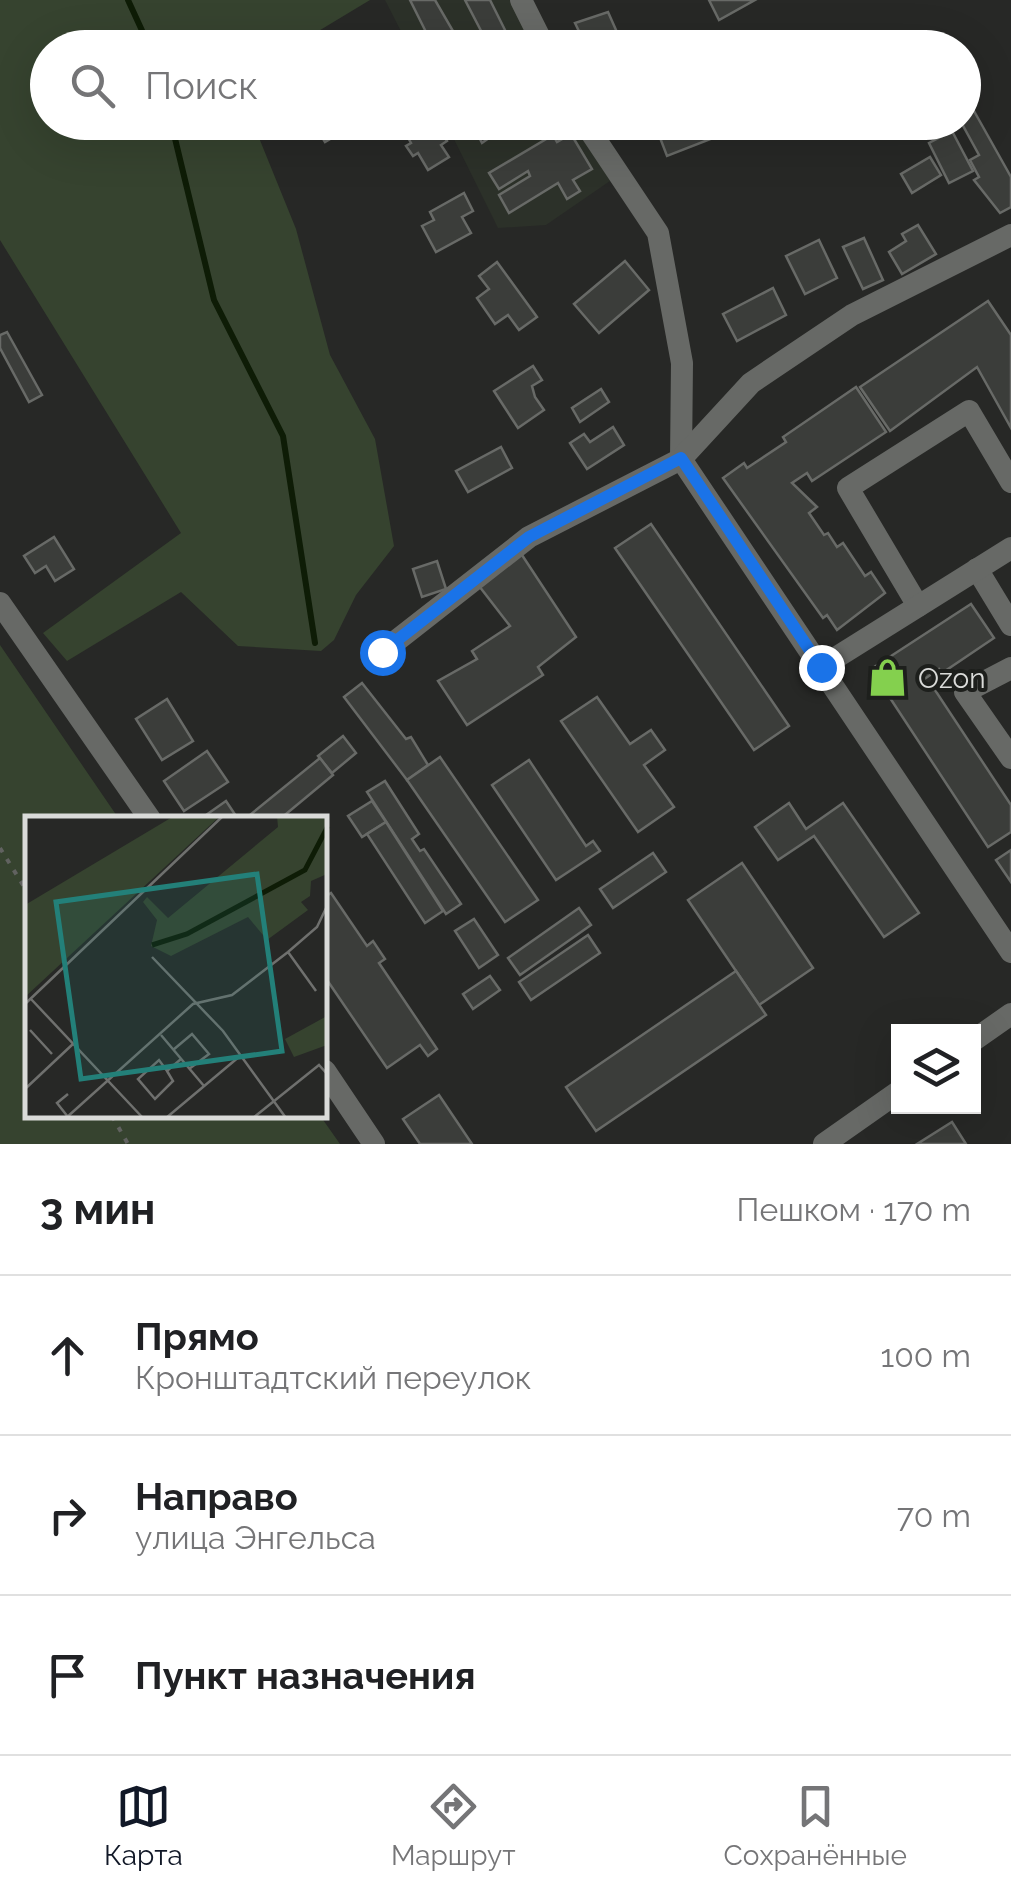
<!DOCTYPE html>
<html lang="ru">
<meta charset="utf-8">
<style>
body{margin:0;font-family:Raleway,sans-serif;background:#f6f6f6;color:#202124}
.controls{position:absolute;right:30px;bottom:30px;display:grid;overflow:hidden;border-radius:0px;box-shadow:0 10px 40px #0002}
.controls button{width:90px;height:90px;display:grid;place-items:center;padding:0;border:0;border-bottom:2px solid #e0e0e0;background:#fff;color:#202124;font:50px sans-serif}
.stop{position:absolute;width:30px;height:30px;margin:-22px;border:8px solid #1a73e8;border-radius:50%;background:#fff}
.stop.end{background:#1a73e8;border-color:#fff;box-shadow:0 2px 10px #0008}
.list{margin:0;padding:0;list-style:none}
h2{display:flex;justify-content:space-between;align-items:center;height:130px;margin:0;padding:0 40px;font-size:42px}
h2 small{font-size:32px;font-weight:400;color:#757577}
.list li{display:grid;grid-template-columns:65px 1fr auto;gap:30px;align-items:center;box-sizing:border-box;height:160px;padding:0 40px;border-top:2px solid #e0e0e0}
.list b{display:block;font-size:38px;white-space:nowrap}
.list p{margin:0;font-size:32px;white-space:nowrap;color:#757577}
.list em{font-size:32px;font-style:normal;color:#757577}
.icon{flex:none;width:55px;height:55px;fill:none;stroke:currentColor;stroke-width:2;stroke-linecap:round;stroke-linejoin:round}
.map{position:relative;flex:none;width:1011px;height:1144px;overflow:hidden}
.search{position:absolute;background:#fff;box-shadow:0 10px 40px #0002;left:30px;right:30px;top:30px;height:110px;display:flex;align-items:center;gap:25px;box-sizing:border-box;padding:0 35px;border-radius:55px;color:#757577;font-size:38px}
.sheet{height:610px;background:#fff}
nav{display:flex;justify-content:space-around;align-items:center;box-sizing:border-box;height:140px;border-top:2px solid #e0e0e0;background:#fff;font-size:28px;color:#757577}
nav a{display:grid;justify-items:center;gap:5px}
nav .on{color:#111827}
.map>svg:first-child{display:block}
.built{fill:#2c3129}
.green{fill:#36432f}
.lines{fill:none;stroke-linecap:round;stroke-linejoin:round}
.stream{stroke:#0e1c06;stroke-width:6}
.building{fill:#3b3d3a;stroke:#686a67;stroke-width:2.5}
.path{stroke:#616260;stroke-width:4;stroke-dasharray:5 8;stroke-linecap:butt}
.minor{stroke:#676966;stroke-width:22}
.route{stroke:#1a73e8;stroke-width:12}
.labels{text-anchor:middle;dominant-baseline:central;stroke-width:8;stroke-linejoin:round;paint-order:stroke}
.poi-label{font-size:28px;fill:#dadbd9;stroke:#1d1f1c;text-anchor:start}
.inset-river{fill:none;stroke:#0e1c06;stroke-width:5}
.inset-road{fill:none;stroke:#6f706e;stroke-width:2.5}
.view{fill:#238079;fill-opacity:0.15;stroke:#238079;stroke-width:5}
.inset-edge{fill:none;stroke:#dadbd9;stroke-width:5}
</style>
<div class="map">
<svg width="1011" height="1144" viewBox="0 0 1011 1144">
<rect width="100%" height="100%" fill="#272826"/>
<!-- built -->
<g class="built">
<path d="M385 0H513L536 47H409Z"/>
<path d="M446 123H576L610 181 546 225 498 228Z"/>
</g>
<!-- green -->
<g class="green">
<path d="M0 0H370L292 47 48 48V122L253 123 296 229 330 355 375 439 394 546 356 595 334 640 321 651 238 646 181 592 67 661 43 633 181 533 0 240Z"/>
<path d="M0 645 119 819H28V1116L321 1117 340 1144H0Z"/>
</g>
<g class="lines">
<!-- stream -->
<g class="stream">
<path d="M128 0 150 48"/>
<path d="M171 122 214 300 283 436 315 643"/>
</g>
</g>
<!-- building -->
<g class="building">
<path d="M410 0H435L453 31 441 38 448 48H426L432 44Z"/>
<path d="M465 0H490L514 48H490Z"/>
<path d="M709 0H755L719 20Z"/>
<path d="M608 12 624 48H587L575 23Z"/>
<path d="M809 34 816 48H784Z"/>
<path d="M974 111 1011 177V207L1000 213 974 180 979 177 970 160 979 155 961 122Z"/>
<path d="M313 122H344L347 129 325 142Z"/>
<path d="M414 122H427L433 132 439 129 447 141 441 145 449 157 428 170 418 153 413 156 406 146 411 143 403 129Z"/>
<path d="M471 122H507L509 124 482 143Z"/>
<path d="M654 122H728L731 131 667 156Z"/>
<path d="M952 131 973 171 949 183 929 143Z"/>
<path d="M571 134 592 169 573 180 580 191 567 199 558 183 509 213 499 195 530 176 528 171 499 189 489 173 553 135 557 142Z"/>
<path d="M930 157 941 175 912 193 901 174Z"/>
<path d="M464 193 473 211 462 217 471 233 436 252 422 226 434 220 430 212Z"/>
<path d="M918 225 936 254 902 274 889 252 906 241 902 234Z"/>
<path d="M864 238 883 280 863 289 843 247Z"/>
<path d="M819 240 837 278 805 294 786 256Z"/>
<path d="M625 261 649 290 599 333 574 304Z"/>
<path d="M497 262 537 317 519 330 508 315 495 324 477 298 489 289 479 276Z"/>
<path d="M773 288 786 315 737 341 723 314Z"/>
<path d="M988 301 1011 335V428L977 367 890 431 860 387Z"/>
<path d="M7 332 42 395 29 402 0 348V335Z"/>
<path d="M533 366 542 380 532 386 535 397 544 410 518 428 494 391Z"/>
<path d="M856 387 886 432 812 481 807 473 792 483 817 507 809 513 824 535 828 533 837 547 843 543 865 576 871 572 885 593 837 630 827 615 823 618 723 478 744 463 747 468 786 442 783 437Z"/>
<path d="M601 389 609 402 580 422 572 408Z"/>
<path d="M613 427 624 445 587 469 570 443 584 434 590 442Z"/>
<path d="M501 447 512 468 468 492 456 471Z"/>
<path d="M651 524 789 726 754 750 615 548Z"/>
<path d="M54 537 74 569 55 581 46 566 35 573 24 556Z"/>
<path d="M520 552 576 637 538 667 543 675 467 725 438 681 477 659 472 651 510 626 476 582Z"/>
<path d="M437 561 446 589 422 597 413 569Z"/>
<path d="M971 604 994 638 942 673 939 669 923 680 929 690 933 687 1011 805V832L988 847 871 669Z"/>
<path d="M362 683 406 739 411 737 428 765 407 780 344 697Z"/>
<path d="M597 697 630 744 651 730 665 750 644 765 674 807 638 832 561 721Z"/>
<path d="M167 699 193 741 162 760 136 719Z"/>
<path d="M343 736 356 753 332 773 318 756Z"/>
<path d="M207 751 228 782 184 811 164 781Z"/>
<path d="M440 757 538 900 505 922 407 780Z"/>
<path d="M320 758 333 775 280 819H245Z"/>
<path d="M529 760 586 846 593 841 600 851 556 880 492 785Z"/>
<path d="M385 781 419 834 412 839 420 851 424 849 461 904 446 914 367 792Z"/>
<path d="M226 801 238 819H209L206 815Z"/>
<path d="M372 801 386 822 362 837 348 816Z"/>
<path d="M789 803 806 829 843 803 919 913 884 937 814 836 778 860 755 827Z"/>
<path d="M386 822 443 911 425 923 367 834Z"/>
<path d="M1011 850V882L996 860Z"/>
<path d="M653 853 666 872 613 908 600 889Z"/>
<path d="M742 863 813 968 759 1005 688 900Z"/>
<path d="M331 893 367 946 373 941 385 959 379 963 437 1049 428 1056 420 1045 387 1068 325 977V897Z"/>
<path d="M579 908 591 925 520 975 508 958Z"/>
<path d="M474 919 498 955 479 968 455 931Z"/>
<path d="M588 935 600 953 531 1000 519 982Z"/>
<path d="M736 971 766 1015 596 1131 566 1087Z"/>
<path d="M490 976 500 990 473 1009 463 994Z"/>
<path d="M439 1095 472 1144H420L403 1119Z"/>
<path d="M952 1122 966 1144H917Z"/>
</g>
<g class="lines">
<!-- path -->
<g class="path">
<path d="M0 848 28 893"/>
<path d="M112 1116 128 1144"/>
</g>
<!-- minor -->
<g class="minor">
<path d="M521 0 545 48"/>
<path d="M584 122 658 233 682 363 681 459 1011 952"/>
<path d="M977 569 1011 625"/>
<path d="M0 603 150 819"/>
<path d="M918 606 848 488 969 411 1011 482"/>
<path d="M382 652 529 537 681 459 751 383 852 315 1011 235"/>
<path d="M821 667 1011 548"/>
<path d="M1011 668 965 692 1011 758"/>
<path d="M974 1040 1011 1014"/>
<path d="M325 1071 374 1144"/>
<path d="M824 1144 898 1092"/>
</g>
</g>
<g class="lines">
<!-- route -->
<path class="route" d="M382 652 529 537 681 458 821 667"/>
</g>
<!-- icons -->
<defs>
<symbol id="shop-bare" viewBox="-9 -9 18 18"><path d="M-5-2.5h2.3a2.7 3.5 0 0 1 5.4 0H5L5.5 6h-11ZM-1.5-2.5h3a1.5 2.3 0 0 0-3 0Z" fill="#84d04e" stroke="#1d1f1c" stroke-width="2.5" paint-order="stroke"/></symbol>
</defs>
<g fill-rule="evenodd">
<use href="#shop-bare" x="860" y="650" width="55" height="55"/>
</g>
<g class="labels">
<!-- poi labels -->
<g class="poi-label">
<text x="918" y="678">Ozon</text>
</g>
</g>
<!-- overview -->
<g transform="translate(25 816)">
<rect width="302" height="302" fill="#272826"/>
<path d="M149 0H195L0 181V89ZM252 0H302V58L286 65 285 80 276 86 283 94 242 124 223 101 146 140 126 130 132 104 118 86 122 81 143 102 253 11ZM302 200V229L269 241 260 223Z" fill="#36432f"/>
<path class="inset-river" d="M127 129 162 118 280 54 303 10"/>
<path class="inset-road" d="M263 136 291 175M127 141 198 215 261 302M6 183 118 302M0 188 198 0M5 214 27 238M136 219 179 270M148 234 167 218 184 238 164 253M142 255 148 265 130 283 113 263 134 244 142 255 156 243M0 273 49 227M43 278 32 287 43 301M41 302 168 188 207 179 263 136 292 111 303 88M141 302 215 240M228 302 294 249 303 259"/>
<path class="view" d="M232 58 257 235 56 263 31 86Z"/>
<rect width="302" height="302" class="inset-edge"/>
</g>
</svg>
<div class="controls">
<button><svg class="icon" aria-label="layers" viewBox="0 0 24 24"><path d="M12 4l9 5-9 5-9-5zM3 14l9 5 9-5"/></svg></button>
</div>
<div class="stop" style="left:382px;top:652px"></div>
<div class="stop end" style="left:821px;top:667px"></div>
<div class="search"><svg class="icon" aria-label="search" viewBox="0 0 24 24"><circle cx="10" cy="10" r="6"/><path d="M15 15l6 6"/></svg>Поиск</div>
</div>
<section class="sheet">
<h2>3 мин<small>Пешком · 170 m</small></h2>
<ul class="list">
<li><svg class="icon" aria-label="ahead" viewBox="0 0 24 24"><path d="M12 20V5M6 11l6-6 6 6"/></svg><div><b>Прямо</b><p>Кронштадтский переулок</p></div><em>100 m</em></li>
<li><svg class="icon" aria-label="right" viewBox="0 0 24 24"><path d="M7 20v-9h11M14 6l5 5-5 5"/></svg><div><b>Направо</b><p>улица Энгельса</p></div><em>70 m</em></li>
<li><svg class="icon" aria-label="arrive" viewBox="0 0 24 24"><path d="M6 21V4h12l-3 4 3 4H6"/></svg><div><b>Пункт назначения</b></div></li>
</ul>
</section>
<nav>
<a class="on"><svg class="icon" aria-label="map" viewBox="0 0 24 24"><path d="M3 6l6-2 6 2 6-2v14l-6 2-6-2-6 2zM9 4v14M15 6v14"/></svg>Карта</a>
<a><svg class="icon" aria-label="directions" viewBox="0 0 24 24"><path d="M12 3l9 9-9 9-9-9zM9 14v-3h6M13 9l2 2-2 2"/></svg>Маршрут</a>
<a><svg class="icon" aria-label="saved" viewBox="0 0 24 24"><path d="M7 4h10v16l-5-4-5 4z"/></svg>Сохранённые</a>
</nav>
